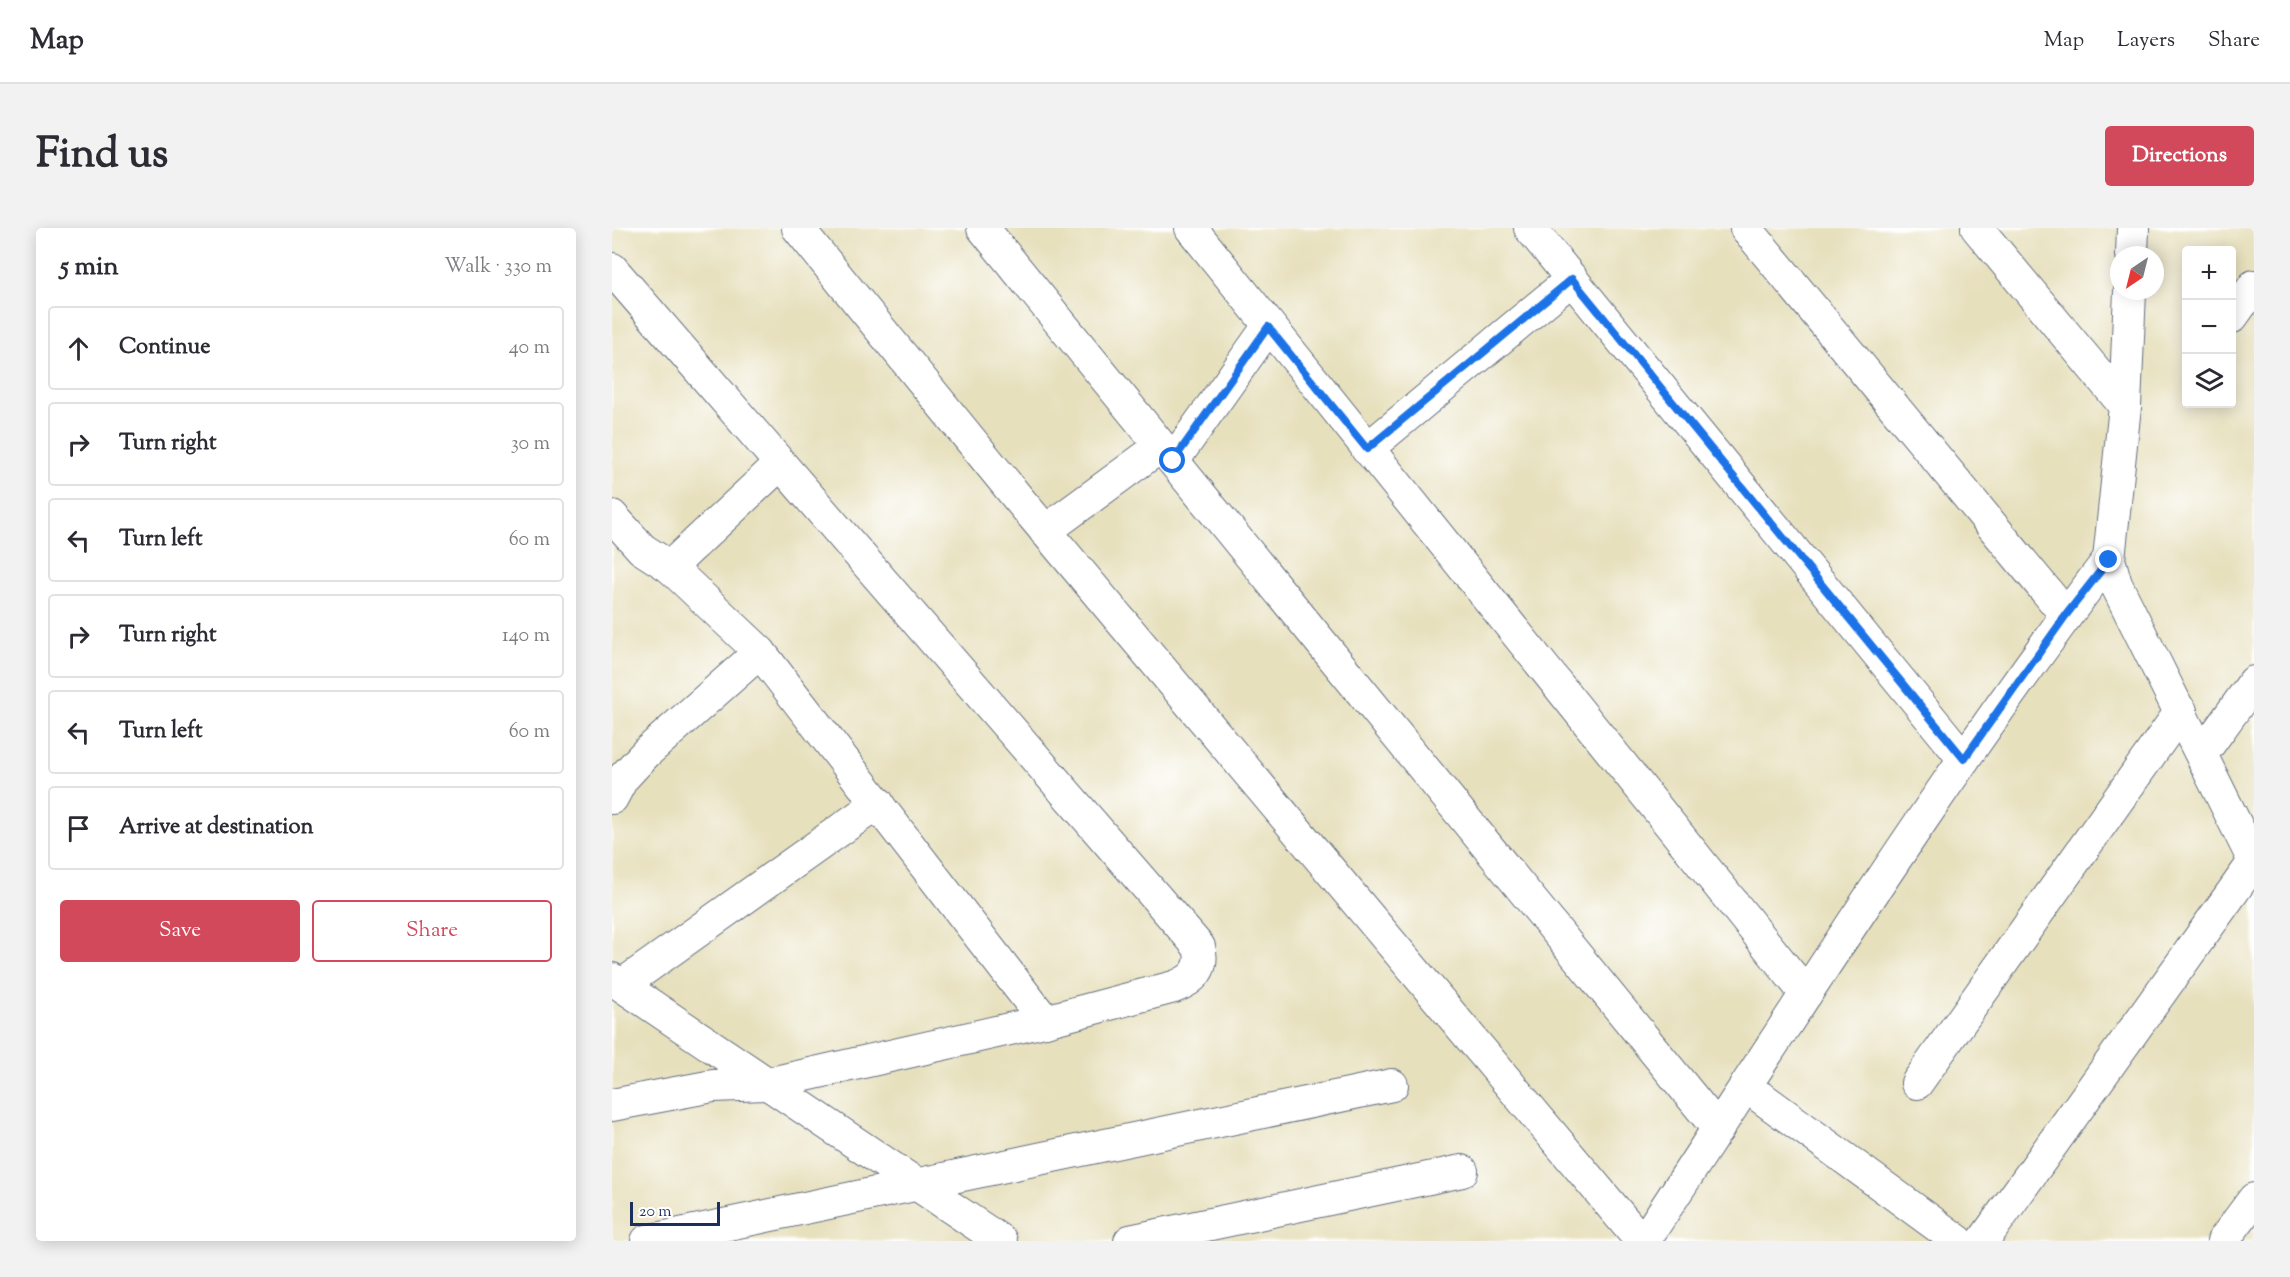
<!DOCTYPE html>
<meta charset="utf-8">
<style>
body{margin:0;font-family:"Sorts Mill Goudy",serif;background:#f2f2f3;color:#2b2b33}
.controls{position:absolute;right:18px;top:18px;display:grid;overflow:hidden;border-radius:6px;box-shadow:0 3px 15px #0003}
.controls button{width:54px;height:54px;display:grid;place-items:center;padding:0;border:0;border-bottom:2px solid #e1e1e2;background:#fff;color:#2b2b33;font:30px sans-serif}
.compass{position:absolute;left:1498px;top:18px;width:54px;height:54px;border-radius:50%;background:#fff;box-shadow:0 3px 15px #0003;rotate:215deg}
.scale{position:absolute;left:18px;bottom:15px;width:90px;box-sizing:border-box;padding-left:6px;border:3px solid #1b2f5e;border-top:0;font-size:16px;line-height:21px;white-space:nowrap;color:#1b2f5e;-webkit-text-stroke:4px #fff;paint-order:stroke}
.stop{position:absolute;width:18px;height:18px;margin:-14px;border:4px solid #1a73e8;border-radius:50%;background:#fff}
.stop.end{background:#1a73e8;border-color:#fff;box-shadow:0 2px 6px #0008}
.list{margin:0;padding:0;list-style:none}
h2{display:flex;justify-content:space-between;align-items:center;height:78px;margin:0;padding:0 24px;font-size:26px}
h2 small{font-size:20px;font-weight:400;color:#7c7c81}
.list li{display:grid;grid-template-columns:39px 1fr auto;gap:18px;align-items:center;box-sizing:border-box;height:84px;margin:0 12px 12px;padding:0 12px;border:2px solid #e1e1e2;border-radius:6px}
.list b{display:block;font-size:22px;white-space:nowrap}
.list em{font-size:20px;font-style:normal;color:#7c7c81}
.actions{display:flex;gap:12px;padding:18px 24px}
.actions a{flex:1;padding:14px 0;border:2px solid #d1495b;border-radius:6px;text-align:center;font-size:21px;color:#d1495b}
.actions .main{background:#d1495b;color:#fff}
.icon{flex:none;width:33px;height:33px;fill:none;stroke:currentColor;stroke-width:2;stroke-linecap:round;stroke-linejoin:round}
.map{position:relative;flex:none;width:1642px;height:1013px;overflow:hidden;border-radius:6px}
header{display:flex;align-items:center;gap:36px;box-sizing:border-box;height:84px;padding:0 30px;background:#fff;border-bottom:2px solid #e1e1e2}
header strong{font-size:28px}
nav{display:flex;gap:33px;margin-inline-start:auto;font-size:21px}
.intro{display:flex;align-items:center;justify-content:space-between;box-sizing:border-box;height:144px;padding:0 36px}
h1{margin:0;font-size:42px}
.button{padding:15px 27px;border-radius:6px;background:#d1495b;color:#fff;font-size:21px;font-weight:700}
main{display:flex;gap:36px;padding:0 36px}
aside{flex:1;background:#fff;border-radius:6px;box-shadow:0 3px 15px #0003}
.map>svg:first-child{display:block}
.lines{fill:none;stroke-linecap:round;stroke-linejoin:round}
.minor-casing{stroke:#626d7f;stroke-width:34}
.minor{stroke:#fff;stroke-width:32}
.route{stroke:#1a73e8;stroke-width:8}
</style>
<header>
<strong>Map</strong>
<nav><a>Map</a><a>Layers</a><a>Share</a></nav>
</header>
<div class="intro"><h1>Find us</h1><a class="button">Directions</a></div>
<main>
<aside>
<h2>5 min<small>Walk · 330 m</small></h2>
<ul class="list">
<li><svg class="icon" aria-label="ahead" viewBox="0 0 24 24"><path d="M12 20V5M6 11l6-6 6 6"/></svg><div><b>Continue</b></div><em>40 m</em></li>
<li><svg class="icon" aria-label="right" viewBox="0 0 24 24"><path d="M7 20v-9h11M14 6l5 5-5 5"/></svg><div><b>Turn right</b></div><em>30 m</em></li>
<li><svg class="icon" aria-label="left" viewBox="0 0 24 24"><path d="M17 20v-9H6M10 6l-5 5 5 5"/></svg><div><b>Turn left</b></div><em>60 m</em></li>
<li><svg class="icon" aria-label="right" viewBox="0 0 24 24"><path d="M7 20v-9h11M14 6l5 5-5 5"/></svg><div><b>Turn right</b></div><em>140 m</em></li>
<li><svg class="icon" aria-label="left" viewBox="0 0 24 24"><path d="M17 20v-9H6M10 6l-5 5 5 5"/></svg><div><b>Turn left</b></div><em>60 m</em></li>
<li><svg class="icon" aria-label="arrive" viewBox="0 0 24 24"><path d="M6 21V4h12l-3 4 3 4H6"/></svg><div><b>Arrive at destination</b></div></li>
</ul>
<div class="actions"><a class="main">Save</a><a>Share</a></div>
</aside>
<div class="map">
<svg width="1642" height="1013" viewBox="0 0 1642 1013">
<rect width="100%" height="100%" fill="#fff"/>
<filter id="ink" filterUnits="userSpaceOnUse"><feTurbulence type="fractalNoise" baseFrequency=".0167" numOctaves="2"/><feDisplacementMap in="SourceGraphic" scale="12" xChannelSelector="R" yChannelSelector="G"/><feConvolveMatrix kernelMatrix="1 2 1 2 8 2 1 2 1" color-interpolation-filters="sRGB"/></filter>
<filter id="wash" filterUnits="userSpaceOnUse"><feTurbulence type="fractalNoise" baseFrequency=".008" numOctaves="4" result="noise"/><feDisplacementMap in="SourceGraphic" scale="24" xChannelSelector="R" yChannelSelector="G"/><feGaussianBlur stdDeviation="1.35" result="paint"/><feColorMatrix in="noise" values="0 0 0 0 0 0 0 0 0 0 0 0 0 0 0 0 0 1.4 0 .05"/><feComposite in="paint" operator="in"/></filter>
<g filter="url(#wash)">
<rect width="100%" height="100%" fill="#e7e0bd"/>
</g>
<g filter="url(#ink)">
<g class="lines">
<defs>
<g id="minor">
<path d="M186 0 405 269 1029 1013"/>
<path d="M371 0 1106 901"/>
<path d="M579 0 1194 766"/>
<path d="M918 0 1352 531"/>
<path d="M1134 0 1454 387"/>
<path d="M1365 0 1513 178"/>
<path d="M1520 27 1521 0"/>
<path d="M0 41 587 719C593 741 581 752 562 759L433 793 154 856 101 858 0 877"/>
<path d="M1518 63 1513 178 1497 331 1504 356 1642 633"/>
<path d="M1620 89 1642 58"/>
<path d="M755 221 960 51"/>
<path d="M561 233 656 99"/>
<path d="M168 236 58 339 148 424 433 793"/>
<path d="M0 288 30 321 58 339"/>
<path d="M433 303 549 218"/>
<path d="M1590 526 1642 454"/>
<path d="M0 570 10 551 34 525 148 424"/>
<path d="M0 751 389 1013"/>
<path d="M10 757 266 575"/>
<path d="M1305 855 1569 483"/>
<path d="M1150 870 1346 1013"/>
<path d="M35 1013 780 857"/>
<path d="M518 1013 850 943"/>
<path d="M1032 1013C1183 784 1330 550 1497 331"/>
<path d="M1371 1013 1642 634"/>
<path d="M1611 1013 1642 971"/>
</g>
</defs>
<!-- minor casing -->
<use href="#minor" class="minor-casing"/>
<!-- minor -->
<use href="#minor" class="minor"/>
</g>
</g>
<g class="lines" filter="url(#ink)">
<!-- route -->
<path class="route" d="M561 233 656 99 755 221 960 51 1352 531 1454 387 1497 332"/>
</g>
</svg>
<div class="controls">
<button>+</button>
<button>−</button>
<button><svg class="icon" aria-label="layers" viewBox="0 0 24 24"><path d="M12 4l9 5-9 5-9-5zM3 14l9 5 9-5"/></svg></button>
</div>
<svg class="compass" viewBox="-18 -18 36 36"><path d="M0-13l5 13h-10z" fill="#e53935"/><path d="M0 13l5-13h-10z" fill="#7c7c81"/></svg>
<div class="scale">20 m</div>
<div class="stop" style="left:561px;top:233px"></div>
<div class="stop end" style="left:1497px;top:332px"></div>
</div>
</main>
